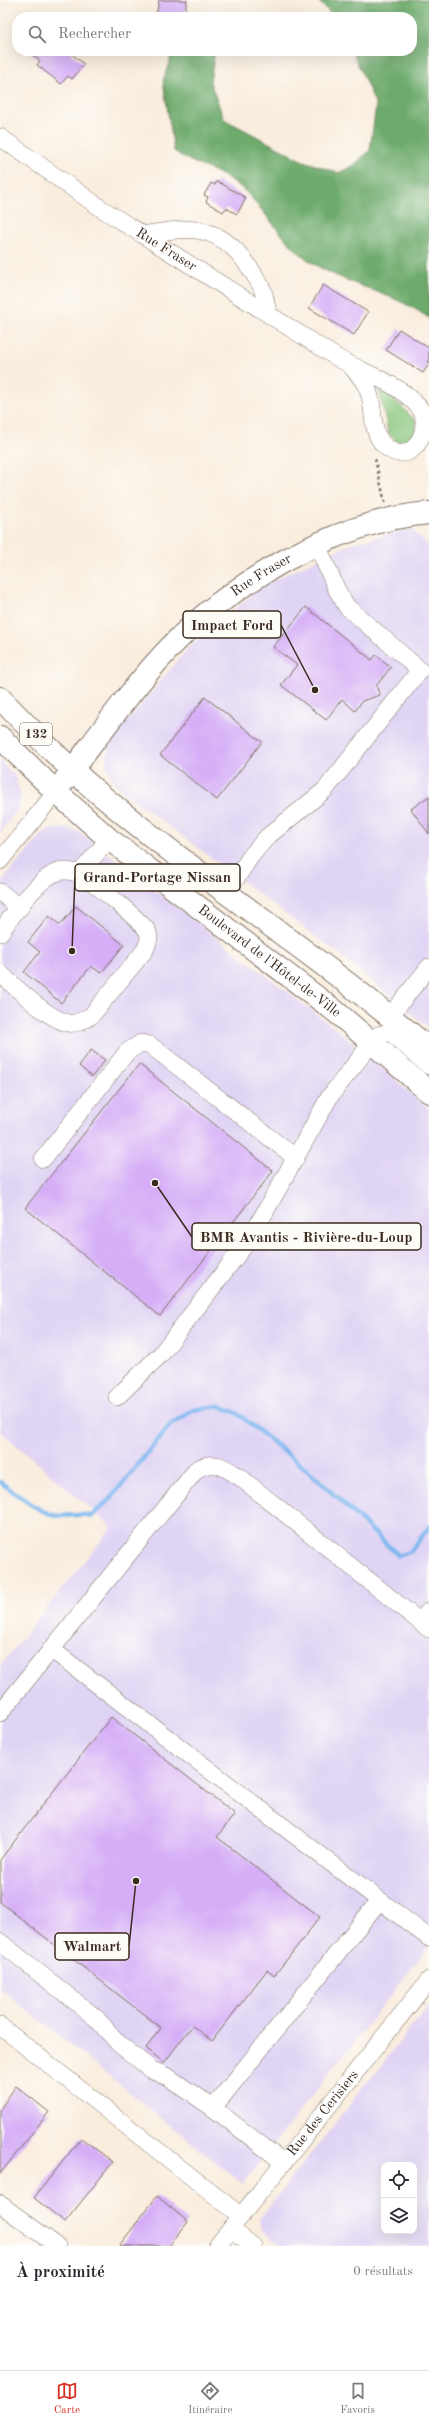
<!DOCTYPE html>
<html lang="fr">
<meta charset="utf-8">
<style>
body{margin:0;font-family:"Old Standard TT",serif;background:#f2f2f3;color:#2b2b33}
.controls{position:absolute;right:12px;bottom:12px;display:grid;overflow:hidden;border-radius:8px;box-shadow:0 4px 16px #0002}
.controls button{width:36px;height:36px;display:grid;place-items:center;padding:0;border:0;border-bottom:1px solid #e1e1e2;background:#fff;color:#2b2b33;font:20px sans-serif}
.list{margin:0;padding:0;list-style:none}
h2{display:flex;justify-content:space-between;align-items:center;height:52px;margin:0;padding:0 16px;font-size:17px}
h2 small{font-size:13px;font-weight:400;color:#7c7c81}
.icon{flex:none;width:22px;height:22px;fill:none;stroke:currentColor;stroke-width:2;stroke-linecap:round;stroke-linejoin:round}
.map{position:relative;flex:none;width:429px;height:2246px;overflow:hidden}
.search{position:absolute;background:#fff;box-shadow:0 4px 16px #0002;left:12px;right:12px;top:12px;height:44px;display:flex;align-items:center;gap:10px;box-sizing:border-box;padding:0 14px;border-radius:16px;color:#7c7c81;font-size:15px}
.sheet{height:124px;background:#fff}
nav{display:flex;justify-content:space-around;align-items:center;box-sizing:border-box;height:56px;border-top:1px solid #e1e1e2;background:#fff;font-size:11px;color:#7c7c81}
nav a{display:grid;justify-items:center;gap:2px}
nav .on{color:#d93025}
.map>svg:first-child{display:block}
.built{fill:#e0d4f4;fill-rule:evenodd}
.green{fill:#87c57c;stroke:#61784d}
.forest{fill:#6daa6c;stroke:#546a45}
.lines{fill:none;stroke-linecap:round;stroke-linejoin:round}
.stream{stroke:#7eb8ef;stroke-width:4.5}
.building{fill:#d5aef7}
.minor-casing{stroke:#7e6e61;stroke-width:18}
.major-casing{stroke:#7e6e61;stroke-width:24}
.path{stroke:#7e6e61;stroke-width:2.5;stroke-dasharray:3 3;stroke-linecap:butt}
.minor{stroke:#fff;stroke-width:17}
.major{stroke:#fff;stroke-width:22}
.labels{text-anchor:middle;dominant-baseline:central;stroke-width:4;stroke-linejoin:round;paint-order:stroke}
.shield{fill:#fdfcf7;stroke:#75695f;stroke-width:1}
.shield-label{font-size:13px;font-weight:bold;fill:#3b2a1e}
.street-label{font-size:14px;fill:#3b2a1e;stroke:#fdfcf7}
.leader{fill:none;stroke:#3b2a1e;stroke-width:1.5}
.callout-dot{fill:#3b2a1e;stroke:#fdfcf7;stroke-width:1.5}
.callout{fill:#fdfcf7;stroke:#3b2a1e;stroke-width:1.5}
.callout-label{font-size:15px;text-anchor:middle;font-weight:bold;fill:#3b2a1e}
</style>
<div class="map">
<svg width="429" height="2246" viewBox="0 0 429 2246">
<rect width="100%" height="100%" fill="#fdfcf7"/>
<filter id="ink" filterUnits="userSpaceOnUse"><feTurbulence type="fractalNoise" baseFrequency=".025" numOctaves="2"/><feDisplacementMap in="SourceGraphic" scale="8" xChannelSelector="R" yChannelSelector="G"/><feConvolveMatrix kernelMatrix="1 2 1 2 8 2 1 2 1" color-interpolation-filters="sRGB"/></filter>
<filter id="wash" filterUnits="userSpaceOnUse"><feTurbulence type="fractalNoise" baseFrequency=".012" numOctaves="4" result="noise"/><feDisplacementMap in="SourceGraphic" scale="16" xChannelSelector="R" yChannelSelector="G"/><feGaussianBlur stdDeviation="0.9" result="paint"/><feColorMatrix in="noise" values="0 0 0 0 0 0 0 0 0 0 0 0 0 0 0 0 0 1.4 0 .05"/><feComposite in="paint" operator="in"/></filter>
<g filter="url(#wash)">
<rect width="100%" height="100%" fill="#f9edde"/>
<!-- built -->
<g class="built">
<path d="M411 529 429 546V1028L339 954 121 790 111 779 106 762 107 753 115 736 189 647 262 586 352 543Z"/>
<path d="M0 761 14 775 21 796 17 810 0 833Z"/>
<path d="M68 828 79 832 345 1036 429 1109V1946L243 2184 0 1988V1666L112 1527 0 1431V883L42 834 51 829Z"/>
<path d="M429 2005V2246H281L261 2230 259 2219ZM384 2165H414V2231H384Z"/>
</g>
<!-- green -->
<path class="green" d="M383 388 417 422 412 439 407 442 396 441 388 432 379 389Z"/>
<!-- forest -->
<path class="forest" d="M317 0H429V318C396 294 354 287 319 267 288 250 270 217 247 193 226 171 197 168 174 151L163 81 173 51H215L210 82 224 119 301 160 338 173 353 166 370 150 376 105 352 51H412V17H334Z"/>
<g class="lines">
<!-- stream -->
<path class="stream" d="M0 1482C16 1493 34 1510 54 1515 66 1518 79 1512 92 1516L111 1498 170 1425 193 1410 219 1406 237 1413 311 1473 399 1556 411 1551 429 1527"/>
</g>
<g id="blocks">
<!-- building -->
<g class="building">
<path d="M159 0H187L184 17 156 16Z"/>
<path d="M28 51H68L84 64 72 79 68 76 61 84 37 65 40 61Z"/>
<path d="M217 181 246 198 237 214 226 208 223 212 206 202 208 197 204 195 211 183 215 185Z"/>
<path d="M323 285 368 312 354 335 309 308Z"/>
<path d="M399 329 429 348V364L423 373 386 350Z"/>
<path d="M306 607 372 660 376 655 391 667 376 686 380 695 362 701 355 711 342 699 326 720 281 685 297 665 273 647Z"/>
<path d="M205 697 262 742 217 800 160 755Z"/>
<path d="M429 796V834L411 809Z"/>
<path d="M76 906 124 945 101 973 91 966 61 1003 24 972 40 952 28 942 49 916 60 925Z"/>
<path d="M91 1050 105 1060 92 1077 79 1066Z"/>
<path d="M139 1064 273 1171 160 1316 25 1208Z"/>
<path d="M111 1717 235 1814 217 1837 320 1917 274 1976 267 1970 212 2041 192 2026 164 2063 146 2048 161 2028 0 1902V1860Z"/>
<path d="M16 2086 49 2112 0 2174V2109Z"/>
<path d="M81 2138 113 2162 65 2222 34 2198Z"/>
<path d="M157 2196 188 2222 169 2246H119Z"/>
</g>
</g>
</g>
<g filter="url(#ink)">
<use href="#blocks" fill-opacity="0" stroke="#7e6e61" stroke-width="1"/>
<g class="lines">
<defs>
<g id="minor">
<path id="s1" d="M0 137 102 209 336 357C364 374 405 384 423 413 429 439 407 468 384 445 370 432 375 407 368 390 365 381 357 373 351 366"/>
<path d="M143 235C189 227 217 222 247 264 262 286 264 288 268 314"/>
<path d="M0 861 56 792"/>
<path d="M79 874 109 839"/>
<path d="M0 892 20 908"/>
<path d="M227 892 251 856 267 837 325 790 420 670 347 607 337 590 317 545"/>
<path d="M0 933C11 917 39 877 58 872 65 870 72 871 79 874 89 878 145 924 148 932 150 939 148 943 145 950L91 1016C85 1019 76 1025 68 1023 48 1019 15 987 0 973"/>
<path d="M390 1016 429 967"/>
<path d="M43 1159 127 1052 141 1043 150 1045 296 1158"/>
<path d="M117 1397 161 1354 251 1237 330 1096 378 1035 390 1032 429 1066"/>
<path d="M420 1622 429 1611"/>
<path d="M51 1649 429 1938"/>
<path d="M0 1713 197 1469C215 1459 225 1468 241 1478L429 1629"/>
<path d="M0 1942 96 2018 119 2044 152 2070 168 2077 213 2108 283 2162"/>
<path d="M0 2026 241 2216"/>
<path d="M213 2108 379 1901"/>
<path d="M0 2204 57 2246"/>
<path d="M231 2229 253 2246"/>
<path id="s2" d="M217 2246 429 1980"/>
</g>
<g id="major">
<path d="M0 698C33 732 66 766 102 796 208 885 324 959 429 1049"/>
<path id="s3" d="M0 737 56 792 109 839 335 1011 429 1092"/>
<path id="s4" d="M65 780C97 738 128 693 164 654 226 585 335 521 429 513"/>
</g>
</defs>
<!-- minor casing -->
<use href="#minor" class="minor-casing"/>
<!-- major casing -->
<use href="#major" class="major-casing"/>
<!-- path -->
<path class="path" d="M375 459 385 503"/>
<!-- minor -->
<use href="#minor" class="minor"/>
<!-- major -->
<use href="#major" class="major"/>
</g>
</g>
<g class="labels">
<!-- shield labels -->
<rect class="shield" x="20" y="723" width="32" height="22" rx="3"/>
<g class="shield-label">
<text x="36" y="734">132</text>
</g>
<!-- street labels -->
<g class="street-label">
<text stroke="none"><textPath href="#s1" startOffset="201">Rue Fraser</textPath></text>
<text stroke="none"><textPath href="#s4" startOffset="286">Rue Fraser</textPath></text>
<text stroke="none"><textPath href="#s3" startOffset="351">Boulevard de l'Hôtel-de-Ville</textPath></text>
<text stroke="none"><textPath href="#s2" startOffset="170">Rue des Cerisiers</textPath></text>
</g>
</g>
<!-- callouts -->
<path class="leader" d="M315 690L281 625M72 951L75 877M155 1183L192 1237M136 1881L129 1946"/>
<g class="callout-dot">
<circle cx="315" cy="690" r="4"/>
<circle cx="72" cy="951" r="4"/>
<circle cx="155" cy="1183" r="4"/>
<circle cx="136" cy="1881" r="4"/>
</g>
<g class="callout">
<rect x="183" y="611" width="98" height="27" rx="4"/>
<rect x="75" y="864" width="165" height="27" rx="4"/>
<rect x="192" y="1223" width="229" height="27" rx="4"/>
<rect x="55" y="1933" width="74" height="27" rx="4"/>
</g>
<g class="callout-label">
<text x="232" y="630">Impact Ford</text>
<text x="157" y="882">Grand-Portage Nissan</text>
<text x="306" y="1242">BMR Avantis - Rivière-du-Loup</text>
<text x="92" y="1951">Walmart</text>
</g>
</svg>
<div class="controls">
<button><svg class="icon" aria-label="locate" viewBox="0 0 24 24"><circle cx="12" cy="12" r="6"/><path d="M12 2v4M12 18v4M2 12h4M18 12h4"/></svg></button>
<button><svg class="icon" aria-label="layers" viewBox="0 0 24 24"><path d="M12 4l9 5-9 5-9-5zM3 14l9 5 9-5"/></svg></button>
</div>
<div class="search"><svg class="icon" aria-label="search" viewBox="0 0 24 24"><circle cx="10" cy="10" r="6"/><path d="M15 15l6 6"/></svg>Rechercher</div>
</div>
<section class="sheet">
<h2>À proximité<small>0 résultats</small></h2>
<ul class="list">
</ul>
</section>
<nav>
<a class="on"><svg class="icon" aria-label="map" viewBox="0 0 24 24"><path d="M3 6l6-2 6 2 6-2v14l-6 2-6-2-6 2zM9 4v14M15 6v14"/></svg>Carte</a>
<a><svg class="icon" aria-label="directions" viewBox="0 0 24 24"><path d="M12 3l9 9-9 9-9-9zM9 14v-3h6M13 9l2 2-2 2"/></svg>Itinéraire</a>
<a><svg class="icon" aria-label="saved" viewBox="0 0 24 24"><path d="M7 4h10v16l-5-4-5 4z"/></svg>Favoris</a>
</nav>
